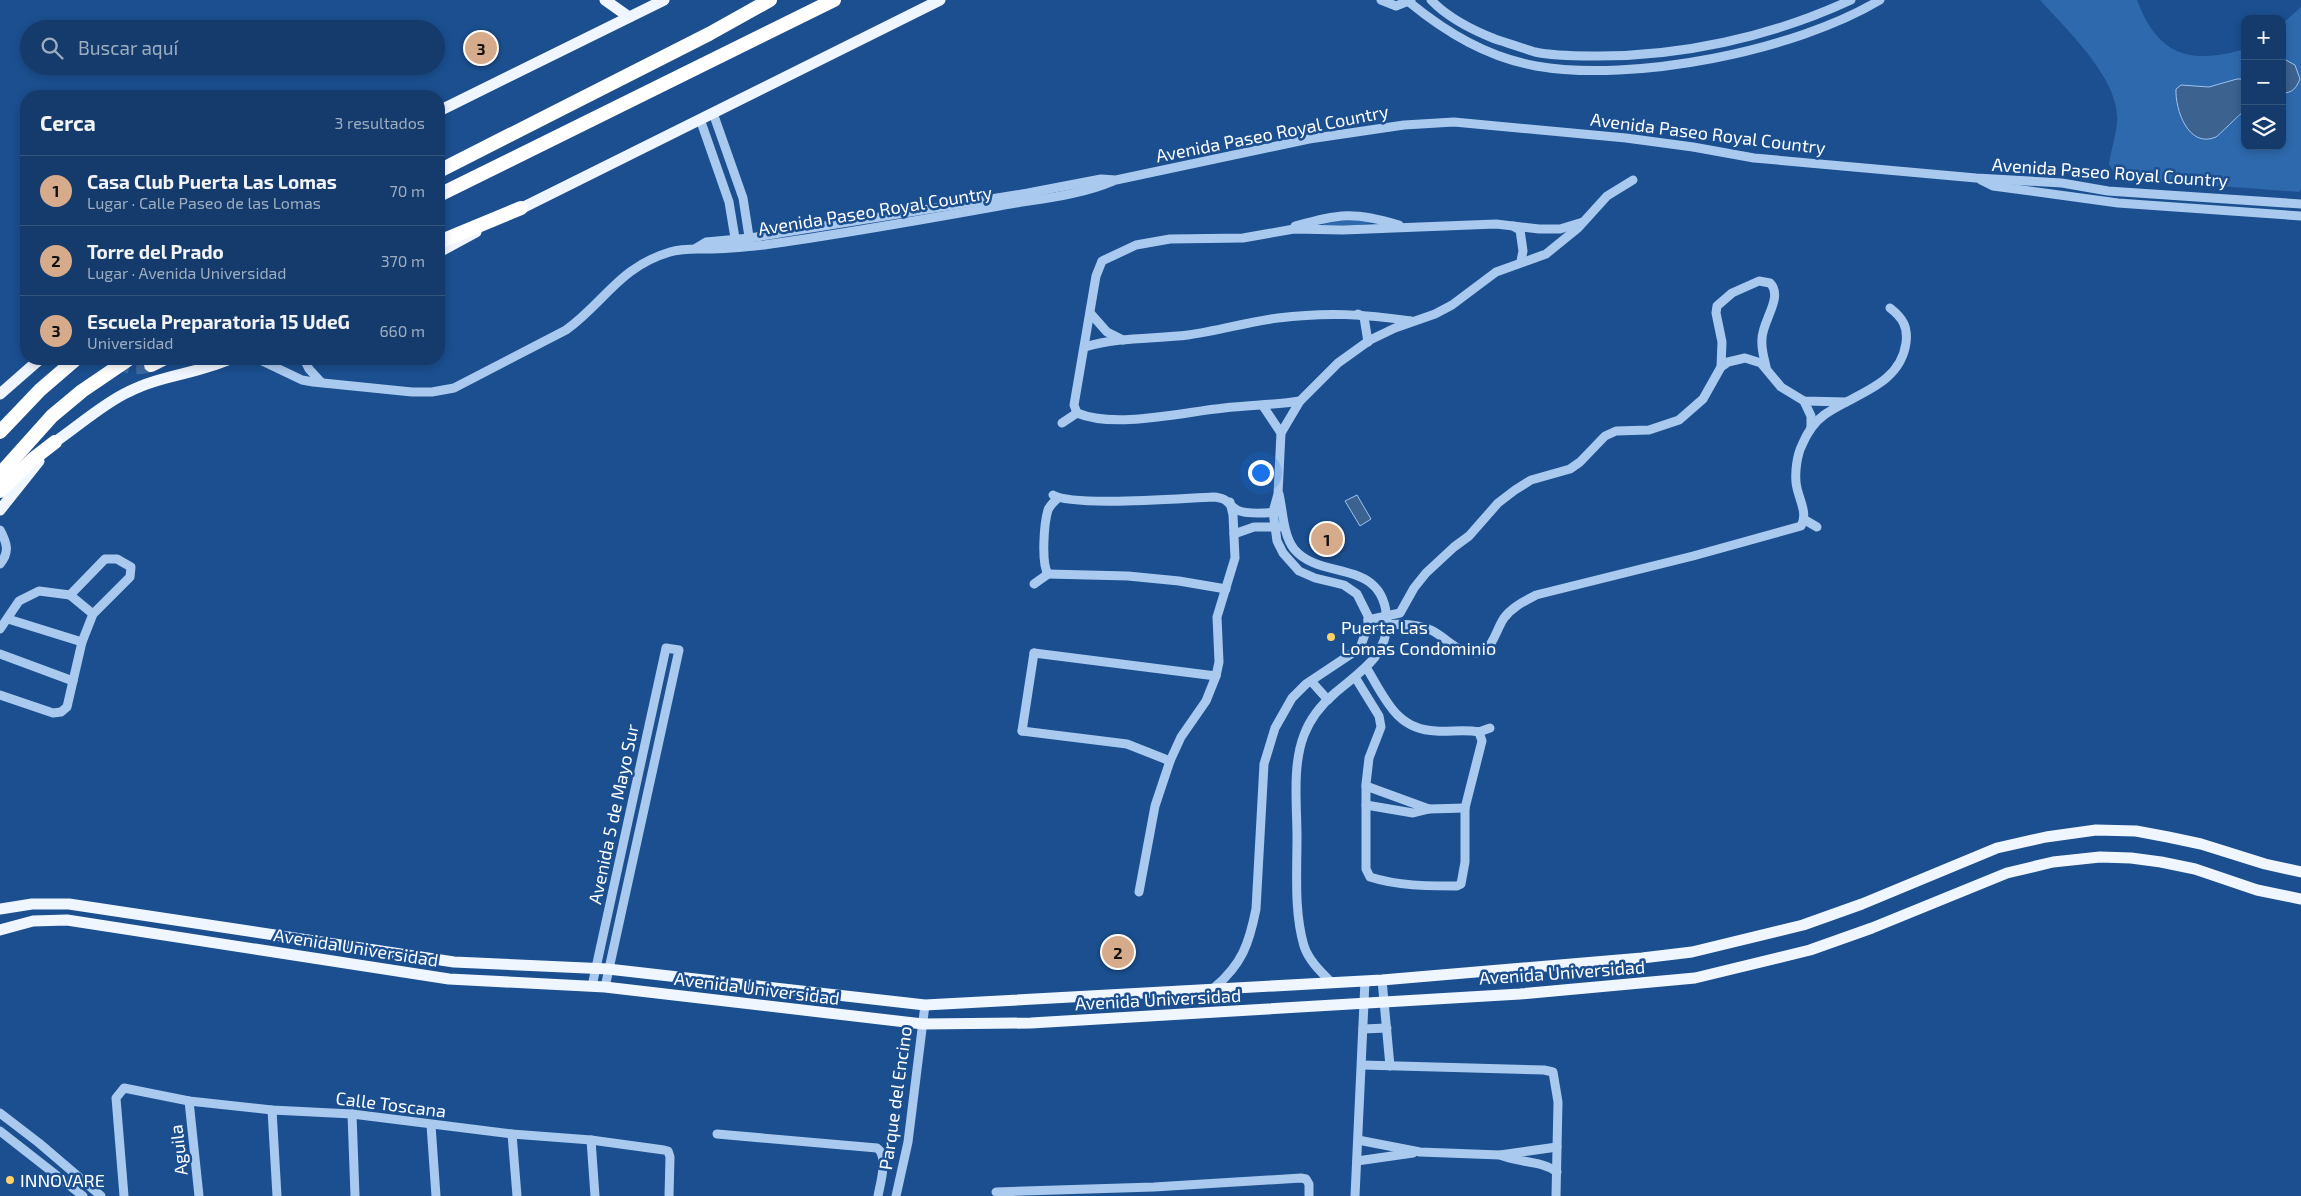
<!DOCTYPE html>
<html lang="es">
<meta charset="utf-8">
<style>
body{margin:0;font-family:"Exo 2",sans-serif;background:#1d4271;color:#f1f3f6}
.controls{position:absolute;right:15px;top:15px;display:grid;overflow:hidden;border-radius:10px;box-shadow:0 2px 8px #0003}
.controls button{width:45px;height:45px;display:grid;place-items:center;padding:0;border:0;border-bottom:1px solid #33557e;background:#143b6b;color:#f1f3f6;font:25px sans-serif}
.you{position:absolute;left:1260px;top:472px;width:18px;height:18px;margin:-12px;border:4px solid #fff;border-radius:50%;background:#1a73e8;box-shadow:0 0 0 8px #1a73e833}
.badge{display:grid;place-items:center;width:32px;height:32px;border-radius:50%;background:#d6ab8b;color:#111;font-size:16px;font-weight:700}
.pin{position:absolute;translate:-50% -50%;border:2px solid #fff;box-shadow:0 1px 5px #0006}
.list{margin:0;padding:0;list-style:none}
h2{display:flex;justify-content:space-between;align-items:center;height:65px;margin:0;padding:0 20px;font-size:21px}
h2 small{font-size:16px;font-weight:400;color:#9dadc1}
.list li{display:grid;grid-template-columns:32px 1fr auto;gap:15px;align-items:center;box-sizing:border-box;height:70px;padding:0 20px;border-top:1px solid #33557e}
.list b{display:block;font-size:19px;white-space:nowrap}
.list p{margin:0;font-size:16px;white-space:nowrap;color:#9dadc1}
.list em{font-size:16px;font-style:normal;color:#9dadc1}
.icon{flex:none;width:28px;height:28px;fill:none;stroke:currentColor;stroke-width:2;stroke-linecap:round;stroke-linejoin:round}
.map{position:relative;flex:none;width:2301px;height:1196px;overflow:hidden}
.search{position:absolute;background:#143b6b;box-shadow:0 2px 8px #0003;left:20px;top:20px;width:425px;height:55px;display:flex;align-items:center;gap:12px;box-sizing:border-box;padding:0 18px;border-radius:28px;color:#9dadc1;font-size:19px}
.panel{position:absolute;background:#143b6b;box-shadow:0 2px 8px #0003;left:20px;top:90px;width:425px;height:275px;border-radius:20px}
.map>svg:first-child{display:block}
.green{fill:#2e69ad}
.water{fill:#3c6290;stroke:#9cc4f0}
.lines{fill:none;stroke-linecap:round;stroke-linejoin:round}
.highway-tunnel{stroke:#3d69a0;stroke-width:14;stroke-dasharray:14 7;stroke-linecap:butt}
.minor{stroke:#a9c9ee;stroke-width:9}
.major{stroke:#f0f6ff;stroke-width:11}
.highway{stroke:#fff;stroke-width:14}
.poi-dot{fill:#ffd166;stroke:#1b4f8f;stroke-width:2}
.labels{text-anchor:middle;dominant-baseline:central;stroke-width:5;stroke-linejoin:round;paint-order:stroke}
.street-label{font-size:18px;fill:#fff;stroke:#1b4f8f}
.poi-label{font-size:18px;fill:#fff;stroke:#1b4f8f;text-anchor:start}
</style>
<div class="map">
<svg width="2301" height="1196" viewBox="0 0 2301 1196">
<rect width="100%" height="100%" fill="#1b4f8f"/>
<!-- green -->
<g class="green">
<path d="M2040 0H2137C2158 56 2190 65 2245 49V146H2282V24L2301 7V189L2299 192 2117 178 2109 164C2111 150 2116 136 2117 122 2121 80 2066 29 2040 0Z"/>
<path d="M1337 219 1372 221 1371 223 1358 225H1324L1320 223Z"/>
</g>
<!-- water -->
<g class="water">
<path d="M2282 58 2295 65 2300 79C2296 88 2293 93 2282 93Z"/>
<path d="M2237 79H2245V110C2239 115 2219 135 2216 137 2188 149 2175 109 2176 89L2181 85 2209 87Z"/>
<path d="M1357 495 1371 519 1360 526 1345 501Z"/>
</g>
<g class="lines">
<!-- highway-tunnel -->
<path class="highway-tunnel" d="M118 359C126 370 139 368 151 365"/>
<!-- minor -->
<g class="minor">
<path d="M1381 0 1396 6 1411 0"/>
<path d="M1431 0C1448 18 1472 30 1495 39 1508 43 1522 48 1535 52 1553 56 1574 56 1592 56 1680 57 1771 37 1851 0"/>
<path d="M1409 2C1447 33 1487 57 1536 66 1633 83 1795 51 1880 0"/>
<path d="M713 113 743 198 750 243"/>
<path d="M700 119 729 202 736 244"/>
<path d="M1981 180 1993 186 2118 203 2301 216"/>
<path d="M1295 226C1341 214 1352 211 1399 225"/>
<path d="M1513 226 1520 230 1523 251 1521 261"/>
<path d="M696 248 706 242 750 238 1028 193 1101 179 1116 180 1309 139 1404 125 1454 122 1626 138 1693 147 1754 158 1976 178 2062 183 2108 191 2301 204"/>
<path d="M1091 314 1107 332 1123 340"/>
<path d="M1358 314 1364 317 1368 342"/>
<path d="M1085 347C1118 337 1154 339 1188 335 1218 331 1247 322 1278 318 1326 312 1364 314 1411 321"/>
<path d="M258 359 302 380 313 382 412 392H432L454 388 566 330C604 303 619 267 670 252 683 248 695 249 707 249 726 249 746 247 764 245 843 234 921 220 999 206 1037 199 1078 196 1113 181"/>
<path d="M304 359 309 369 321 382"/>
<path d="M1721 367 1722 342 1716 313 1717 306 1732 293 1759 281 1770 283C1784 297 1762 321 1762 339 1761 349 1764 357 1766 367"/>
<path d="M1300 401C1275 405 1250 405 1224 408 1183 412 1115 429 1077 413L1074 405 1096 276 1102 261 1136 245 1170 239 1243 238 1294 229 1343 230 1496 224 1539 229H1560L1583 222"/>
<path d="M1804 401 1811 416V427"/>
<path d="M1263 406 1281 433"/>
<path d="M1062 423 1077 413"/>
<path d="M1279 494C1283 511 1283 535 1294 549 1321 582 1386 556 1387 623 1387 657 1358 673 1335 693 1322 704 1310 719 1304 735 1292 766 1297 805 1297 837 1297 873 1294 912 1304 946 1309 961 1321 972 1331 982"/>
<path d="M1053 495C1073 507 1183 498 1213 497 1229 498 1226 503 1237 510 1247 515 1268 513 1279 512"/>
<path d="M1805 520 1817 527"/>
<path d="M0 530C7 543 10 552 0 564"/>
<path d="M1234 534 1254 527H1280"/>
<path d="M1048 574 1128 576 1179 581 1226 589"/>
<path d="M1048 574C1041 563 1044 523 1048 510 1050 505 1054 502 1058 498"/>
<path d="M1034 584 1048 574"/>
<path d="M70 595 93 614"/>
<path d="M8 619 82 642"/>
<path d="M1368 620 1400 613 1414 588 1426 573 1454 547 1469 536 1498 503 1515 490 1531 480 1570 469 1580 462 1605 436 1616 431 1649 430 1679 420 1703 399 1721 367 1728 362 1745 358 1761 363 1781 387 1804 401 1846 402"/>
<path d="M1368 626C1387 624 1413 622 1431 630 1452 641 1457 656 1484 652 1495 642 1496 630 1504 618 1512 607 1525 601 1536 595L1693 556 1801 526C1809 512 1797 497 1796 482 1795 471 1797 455 1802 445 1807 433 1813 423 1824 415 1853 394 1900 386 1906 343 1908 327 1903 318 1890 308"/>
<path d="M0 629 19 601 39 591 70 595 105 559H117L131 567 130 577 93 614 82 642 67 707 61 712 53 713 0 695"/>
<path d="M1034 653 1216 676"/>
<path d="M0 654 73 681"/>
<path d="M1366 667C1385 698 1396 730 1436 731 1450 732 1465 729 1479 732"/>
<path d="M1355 677 1379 716 1381 727 1369 758 1366 784V869L1370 877C1398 886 1427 886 1457 886L1461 884 1465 862V808L1482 741 1479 732"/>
<path d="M1311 681 1328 700"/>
<path d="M1022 731 1127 744 1170 761"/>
<path d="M1022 731 1034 653"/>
<path d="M1479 732 1490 728"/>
<path d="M1366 786 1429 809"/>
<path d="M1366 805 1413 813 1429 809 1465 808"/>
<path d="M1139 892 1155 806 1170 761 1181 737 1206 701 1216 676 1219 662 1217 617 1235 558 1233 515 1230 502"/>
<path d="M1382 980 1390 1066"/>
<path d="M592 986 666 648 679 650 605 987"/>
<path d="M1215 987C1242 964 1249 944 1256 909L1264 764 1275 728 1292 698 1306 684 1360 648 1368 626V616L1357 594 1344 585 1315 578 1299 571 1283 553 1277 541 1273 512 1278 494 1281 433 1300 401 1338 363 1370 340 1395 328 1435 314 1452 305 1496 272 1546 254 1578 228 1607 196 1633 180"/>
<path d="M1363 1029 1387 1028"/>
<path d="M1362 1065 1544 1070 1553 1072 1558 1102 1556 1196"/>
<path d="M189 1101 199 1196"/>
<path d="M272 1110 277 1196"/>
<path d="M0 1113 39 1143 101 1196"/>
<path d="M352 1114 355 1196"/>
<path d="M431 1125 436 1196"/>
<path d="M0 1131 83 1196"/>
<path d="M512 1134 517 1196"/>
<path d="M717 1134 877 1148C889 1156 880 1184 878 1196"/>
<path d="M591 1140 595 1196"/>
<path d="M1358 1140 1420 1152 1500 1155 1557 1147"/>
<path d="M1500 1155C1518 1163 1541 1160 1557 1172"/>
<path d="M1357 1161 1413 1153"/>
<path d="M996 1192 1154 1187 1301 1178 1306 1179 1309 1184V1196"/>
<path d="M124 1196 116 1098 124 1088 189 1101 272 1110 352 1114 512 1134 591 1140 664 1150 668 1151 670 1157 669 1196"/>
<path d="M896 1196 908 1142 925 1005"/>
<path d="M1355 1196 1365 981"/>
</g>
<!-- major -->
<g class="major">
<path d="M605 0 629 17"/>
<path d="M439 111 664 0"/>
<path d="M514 212 940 0"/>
<path d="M439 252 476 232"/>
<path d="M0 394 40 359"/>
<path d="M49 448 55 442C77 427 104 403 128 392 161 375 196 374 230 359"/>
<path d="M0 510 39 461"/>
<path d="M0 909 32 904H69L454 962 608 969 925 1005 1382 980 1642 958 1692 952 1803 925 1862 904 1997 848 2046 837 2096 830 2136 831 2168 837 2201 844 2265 864 2301 872"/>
<path d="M0 930 33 921 67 920 449 979 605 987 923 1024 1031 1023 1520 994 1695 978 1810 950 1872 928 2007 873 2053 862 2100 857 2131 858 2161 862 2195 869 2257 890 2301 899"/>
</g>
<!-- highway -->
<g class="highway">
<path d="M439 171 709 34 770 0"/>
<path d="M439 195 834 0"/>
<path d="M439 242 521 208"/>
<path d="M151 365 163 359"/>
<path d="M0 432 40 390 76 359"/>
<path d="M0 474 52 416 82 391 129 359"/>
<path d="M0 491 33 459 55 442"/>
</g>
</g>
<!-- markers -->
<g class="poi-dot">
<circle cx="1331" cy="637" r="5"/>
<circle cx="10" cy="1180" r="5"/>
</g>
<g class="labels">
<!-- street labels -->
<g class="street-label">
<text transform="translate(1272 133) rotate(-11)">Avenida Paseo Royal Country</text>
<text transform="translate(1708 133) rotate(7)">Avenida Paseo Royal Country</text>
<text transform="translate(2110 172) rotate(4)">Avenida Paseo Royal Country</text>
<text transform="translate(875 210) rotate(-9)">Avenida Paseo Royal Country</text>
<text transform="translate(613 814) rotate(-78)">Avenida 5 de Mayo Sur</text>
<text transform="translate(356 947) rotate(9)">Avenida Universidad</text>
<text transform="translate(1562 972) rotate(-4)">Avenida Universidad</text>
<text transform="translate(757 988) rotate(7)">Avenida Universidad</text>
<text transform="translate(1158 999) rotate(-3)">Avenida Universidad</text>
<text transform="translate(895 1098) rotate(-82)">Parque del Encino</text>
<text transform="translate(391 1104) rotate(7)">Calle Toscana</text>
<text transform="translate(178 1150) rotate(-96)">Aguila</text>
</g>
<!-- poi labels -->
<g class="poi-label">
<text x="1341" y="627">Puerta Las<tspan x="1341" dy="21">Lomas Condominio</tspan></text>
<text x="20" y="1180">INNOVARE</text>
</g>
</g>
</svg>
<div class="controls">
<button>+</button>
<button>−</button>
<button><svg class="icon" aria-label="layers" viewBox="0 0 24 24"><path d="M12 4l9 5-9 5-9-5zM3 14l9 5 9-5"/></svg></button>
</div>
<div class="you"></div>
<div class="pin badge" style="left:1327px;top:539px">1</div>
<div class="pin badge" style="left:1118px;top:952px">2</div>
<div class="pin badge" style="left:481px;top:48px">3</div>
<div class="search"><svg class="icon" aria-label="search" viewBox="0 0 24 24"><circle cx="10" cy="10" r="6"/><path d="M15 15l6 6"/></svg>Buscar aquí</div>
<section class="panel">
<h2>Cerca<small>3 resultados</small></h2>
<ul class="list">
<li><span class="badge">1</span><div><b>Casa Club Puerta Las Lomas</b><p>Lugar · Calle Paseo de las Lomas</p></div><em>70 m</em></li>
<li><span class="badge">2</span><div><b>Torre del Prado</b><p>Lugar · Avenida Universidad</p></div><em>370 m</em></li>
<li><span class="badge">3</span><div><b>Escuela Preparatoria 15 UdeG</b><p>Universidad</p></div><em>660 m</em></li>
</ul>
</section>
</div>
